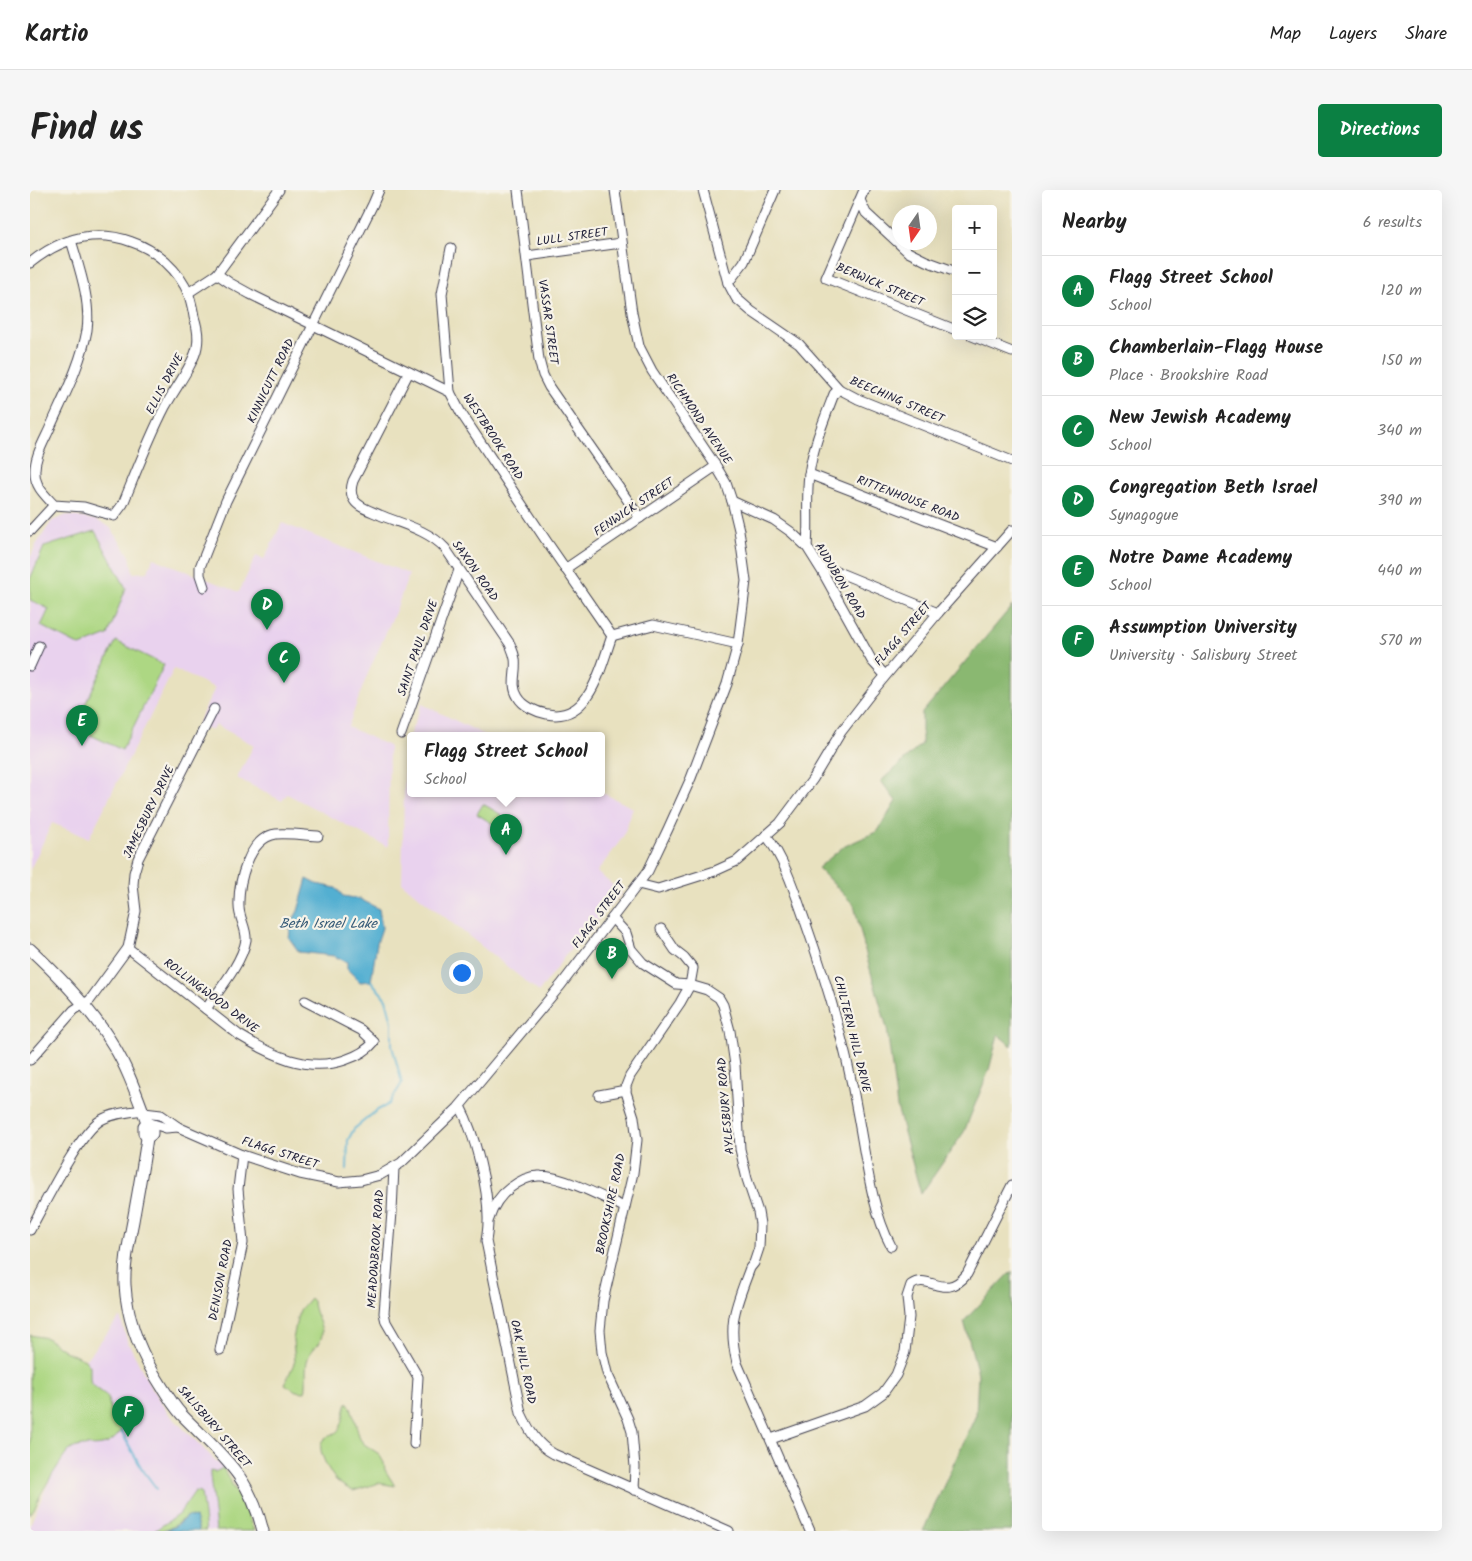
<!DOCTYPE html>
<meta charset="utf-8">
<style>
body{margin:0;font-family:Kalam,sans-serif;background:#f6f6f6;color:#222}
.controls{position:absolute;right:15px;top:15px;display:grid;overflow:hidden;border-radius:5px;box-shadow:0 5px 20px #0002}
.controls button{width:45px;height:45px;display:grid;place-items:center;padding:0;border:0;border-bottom:1px solid #e0e0e0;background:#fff;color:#222;font:25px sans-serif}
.compass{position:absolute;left:862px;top:15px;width:45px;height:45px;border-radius:50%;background:#fff;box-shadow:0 5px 20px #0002;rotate:193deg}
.you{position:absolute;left:431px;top:782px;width:18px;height:18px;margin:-12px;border:4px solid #fff;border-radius:50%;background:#1a73e8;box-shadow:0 0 0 8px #1a73e833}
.badge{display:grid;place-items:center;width:32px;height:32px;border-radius:50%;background:#0b8043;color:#fff;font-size:16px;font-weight:700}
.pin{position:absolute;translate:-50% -41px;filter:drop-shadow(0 1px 2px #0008)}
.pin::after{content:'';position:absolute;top:26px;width:18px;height:15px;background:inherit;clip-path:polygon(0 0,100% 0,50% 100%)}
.popup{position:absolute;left:377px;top:542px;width:198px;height:65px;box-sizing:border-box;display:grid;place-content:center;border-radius:5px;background:#fff;filter:drop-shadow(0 1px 4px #0005);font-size:16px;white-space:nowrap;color:#767676}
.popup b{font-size:19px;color:#222}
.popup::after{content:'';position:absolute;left:50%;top:100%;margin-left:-10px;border:10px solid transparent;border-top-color:#fff}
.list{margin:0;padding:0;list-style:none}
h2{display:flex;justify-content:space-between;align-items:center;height:65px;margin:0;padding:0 20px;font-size:21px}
h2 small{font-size:16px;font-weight:400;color:#767676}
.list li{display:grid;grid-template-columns:32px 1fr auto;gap:15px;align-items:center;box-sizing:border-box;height:70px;padding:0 20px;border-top:1px solid #e0e0e0}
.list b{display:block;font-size:19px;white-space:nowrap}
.list p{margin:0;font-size:16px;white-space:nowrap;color:#767676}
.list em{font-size:16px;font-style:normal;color:#767676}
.icon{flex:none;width:28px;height:28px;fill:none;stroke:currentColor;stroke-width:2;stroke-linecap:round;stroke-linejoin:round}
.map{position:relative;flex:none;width:982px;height:1341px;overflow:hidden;border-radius:5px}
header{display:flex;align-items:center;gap:30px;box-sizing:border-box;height:70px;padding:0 25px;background:#fff;border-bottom:1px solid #e0e0e0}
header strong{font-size:24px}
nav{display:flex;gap:28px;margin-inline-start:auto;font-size:18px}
.intro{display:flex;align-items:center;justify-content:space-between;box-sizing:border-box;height:120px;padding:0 30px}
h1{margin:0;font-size:35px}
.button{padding:12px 22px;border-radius:5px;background:#0b8043;color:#fff;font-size:18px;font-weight:700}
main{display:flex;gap:30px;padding:0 30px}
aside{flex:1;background:#fff;border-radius:5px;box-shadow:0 5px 20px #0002}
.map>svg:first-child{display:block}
.built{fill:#e9d2ee}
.green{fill:#add783;stroke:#687c5f}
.forest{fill:#8ab871;stroke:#566d56}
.water{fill:#53afd1;stroke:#3a6886}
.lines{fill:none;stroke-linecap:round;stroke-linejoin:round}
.stream{stroke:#53afd1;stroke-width:2}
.minor-casing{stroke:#403f4f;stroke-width:11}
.major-casing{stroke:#403f4f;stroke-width:13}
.minor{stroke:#fff;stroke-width:9}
.major{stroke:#fff;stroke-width:11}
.labels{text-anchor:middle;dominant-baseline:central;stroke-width:4.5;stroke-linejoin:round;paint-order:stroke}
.street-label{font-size:12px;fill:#22223b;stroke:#f7f3e8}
.water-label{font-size:14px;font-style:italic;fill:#365a77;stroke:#f7f3e8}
</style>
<header>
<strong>Kartio</strong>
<nav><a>Map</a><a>Layers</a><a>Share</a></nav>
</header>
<div class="intro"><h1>Find us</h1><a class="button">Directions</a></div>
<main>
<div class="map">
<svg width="982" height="1341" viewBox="0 0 982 1341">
<rect width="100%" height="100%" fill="#f7f3e8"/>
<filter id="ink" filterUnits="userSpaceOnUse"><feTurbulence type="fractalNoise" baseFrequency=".02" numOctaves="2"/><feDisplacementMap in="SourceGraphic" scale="10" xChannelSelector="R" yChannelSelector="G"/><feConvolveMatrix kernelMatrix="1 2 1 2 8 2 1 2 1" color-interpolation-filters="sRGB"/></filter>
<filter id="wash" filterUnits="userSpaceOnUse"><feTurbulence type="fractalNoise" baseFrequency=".0096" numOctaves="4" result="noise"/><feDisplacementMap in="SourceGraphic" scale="20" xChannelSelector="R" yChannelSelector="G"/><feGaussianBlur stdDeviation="1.12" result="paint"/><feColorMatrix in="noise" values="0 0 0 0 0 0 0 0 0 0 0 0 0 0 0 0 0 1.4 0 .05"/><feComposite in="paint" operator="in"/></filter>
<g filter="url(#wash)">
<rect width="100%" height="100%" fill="#e8e1bf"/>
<!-- built -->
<g class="built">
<path d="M37 325 66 330 80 337 100 366 103 383 118 382 123 368 209 402 226 366 234 369 252 333 379 384 366 420 336 488 318 537 359 556 358 657 257 604 252 611 207 588 224 555 186 535 181 541 168 533 185 498 144 479 59 648 22 633 0 680V368L6 355 22 331Z"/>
<path d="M392 514 457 546H381V604H571V602L603 618 593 647 567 682 592 703 535 766 509 802 372 693 375 556Z"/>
<path d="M90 1127 97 1150 120 1196 138 1223 193 1278 214 1316 224 1341H0V1335L28 1271 56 1169Z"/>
</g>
<!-- green -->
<g class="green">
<path d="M65 341 96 398 78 445 50 456 11 436 19 419 0 410V389L14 357Z"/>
<path d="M86 451 134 475 92 560 44 537Z"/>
<path d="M453 614 472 625 466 636 447 624Z"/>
<path d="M280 1108 283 1111C283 1122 290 1130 292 1141 293 1154 282 1157 278 1168 274 1179 278 1192 275 1202L266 1201 255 1194 265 1171 263 1150 267 1128 270 1120Z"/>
<path d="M0 1145 17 1148 35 1161 55 1170 60 1176V1189L61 1194 77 1206 83 1229 92 1239C75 1268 54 1247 38 1262 33 1267 12 1301 9 1308 6 1315 5 1320 0 1325Z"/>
<path d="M317 1213 321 1217 330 1249 334 1254 349 1264 354 1273 355 1280 365 1296 349 1293 323 1301C317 1298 311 1295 306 1290 300 1283 285 1258 293 1250 298 1244 308 1245 311 1236 314 1229 314 1221 317 1213Z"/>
<path d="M193 1278 214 1316 224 1341H186L180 1285V1281L185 1282Z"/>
<path d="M165 1301 171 1302 176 1341H169L165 1328 157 1326C144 1335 141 1341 124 1341L149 1324Z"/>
</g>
<!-- forest -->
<g class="forest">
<path d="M982 416V856L968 845 959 880 934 942 891 1004 867 917 857 838 838 772 824 715 788 678 813 657 848 641 866 611 851 591 892 554V523Z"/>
<path d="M982 1081V1341H893L946 1225 948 1184 934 1131Z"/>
</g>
<!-- water -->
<g class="water">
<path d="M277 689 287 694 306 698 313 706 330 709 349 719 352 738 347 753 341 791 330 792 317 779V772L304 766 269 762 259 748 261 733 268 721Z"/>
<path d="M157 1326 165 1328 169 1341H136L147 1335Z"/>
</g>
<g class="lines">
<!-- stream -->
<g class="stream">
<path d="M317 979 318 950 324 939 346 921 359 914 372 893 362 856V832L356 809 341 791"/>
<path d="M91 1241 112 1279 127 1299"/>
</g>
</g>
</g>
<g filter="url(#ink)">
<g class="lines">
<defs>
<g id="minor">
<path d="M488 0 509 170 513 185 519 197 610 328"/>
<path d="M585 0 602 123 609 156 622 181 686 276 696 293 702 311 709 340 716 391 708 454 697 494 661 588 638 639 618 681 608 694"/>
<path d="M673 0 698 93 706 108 721 121 769 154 809 199 828 209 982 271"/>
<path d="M834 0 796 88 926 140"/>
<path d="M830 10 836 23 878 62 896 71 926 82"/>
<path d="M497 66 591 53"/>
<path d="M0 73C30 49 64 38 102 52 126 60 149 80 159 105 161 112 163 119 164 127 167 136 169 147 167 157 164 174 144 200 135 217 119 248 106 282 93 314L84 326 54 317 24 315C16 306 5 297 5 283 4 268 13 253 19 240 33 208 51 175 57 140 61 110 49 78 41 50"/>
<path d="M187 84 200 93 220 104 420 202 431 223 517 352 582 446"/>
<path d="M698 93 714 72 745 0"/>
<path d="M158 103 187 84 249 0"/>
<path d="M942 146 982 162"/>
<path d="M379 182 323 291C321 297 320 304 324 310 329 318 341 321 350 325 372 334 398 340 415 358L480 454C482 459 484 463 485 469 487 482 480 495 488 507 493 516 506 522 517 524 560 533 571 476 582 446"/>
<path d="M420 202 412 104 421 58"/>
<path d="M779 284 967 357"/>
<path d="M702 311 744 330 761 342 777 357 792 381 842 471 855 485"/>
<path d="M0 341 24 315"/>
<path d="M777 357C779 333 776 309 779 284 783 256 794 230 804 204L809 199"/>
<path d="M788 374 908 423"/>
<path d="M535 379 686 276"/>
<path d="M174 397 170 385V377L196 311 343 14 349 0"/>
<path d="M582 446 623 435 708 454"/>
<path d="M0 476 9 456"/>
<path d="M371 544 429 380"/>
<path d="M736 645C755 670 765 703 775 731 797 793 816 856 827 921 835 962 841 1019 861 1056"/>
<path d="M582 728 596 743 601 759 613 773 646 794 660 795 650 813 600 886 596 896V902L604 927 607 950 603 983 573 1111 570 1140 572 1162 577 1183 598 1229 602 1242 605 1277 604 1300"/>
<path d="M631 739 645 760 654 767 663 778 660 795 677 800 689 808 693 815 700 841 705 875 710 959 717 989 728 1022 730 1034 729 1058 724 1073 720 1078C706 1116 697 1132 707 1173L780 1341"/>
<path d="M98 758 209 845C242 865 277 883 315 870 327 866 337 861 344 852L331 840 275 811"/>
<path d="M176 819C189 800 212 773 216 750 217 739 209 728 209 717 208 694 218 648 246 644 259 643 274 645 288 646"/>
<path d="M0 870 44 820 60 810 98 758 106 721 103 695 104 683 108 669 184 519"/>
<path d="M569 905 596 900"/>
<path d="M430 916C445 944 459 1000 458 1032 458 1039 457 1045 456 1051L491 1223C499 1240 507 1255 524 1264L699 1341"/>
<path d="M114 923 131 925 148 937 212 965 270 984 309 992 331 990 350 985 371 973 428 918 531 795 608 694 628 699 685 681 707 671 750 633 783 589 811 542 842 502 908 423 982 340"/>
<path d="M117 932 136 938 148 937"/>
<path d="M364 977 362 1022 354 1123 356 1132 388 1187 384 1254"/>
<path d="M459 1029C463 1016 469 1006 480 998 489 991 500 985 511 986 535 987 572 1007 594 1017"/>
<path d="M0 1040C14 1015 49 943 71 930 83 923 99 922 113 920"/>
<path d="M190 1160 213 1053 208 999 212 965"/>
<path d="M741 1249 835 1216 853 1203 866 1185 875 1162 879 1127 877 1107 881 1095C899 1082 915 1112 937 1084L982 995"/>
</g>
<g id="major">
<path d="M0 759C30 787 62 820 83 855 98 879 107 906 117 932"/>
<path d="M117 948 114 943V936L117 932 122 936V944L117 948C113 976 108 1003 103 1031 99 1052 94 1073 95 1095 97 1127 108 1157 124 1184 133 1198 141 1213 152 1225 191 1265 219 1284 233 1341"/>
</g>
</defs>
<!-- minor casing -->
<use href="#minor" class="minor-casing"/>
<!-- major casing -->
<use href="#major" class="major-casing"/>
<!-- minor -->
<use href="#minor" class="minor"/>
<!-- major -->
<use href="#major" class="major"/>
</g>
</g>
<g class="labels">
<!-- street labels -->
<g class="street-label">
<text transform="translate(542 47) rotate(-8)">LULL STREET</text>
<text transform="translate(850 95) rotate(23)">BERWICK STREET</text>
<text transform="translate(518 132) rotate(82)">VASSAR STREET</text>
<text transform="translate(241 191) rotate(-64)">KINNICUTT ROAD</text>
<text transform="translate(135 194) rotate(-62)">ELLIS DRIVE</text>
<text transform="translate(867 210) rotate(23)">BEECHING STREET</text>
<text transform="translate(669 229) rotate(56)">RICHMOND AVENUE</text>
<text transform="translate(463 247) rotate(57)">WESTBROOK ROAD</text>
<text transform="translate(878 309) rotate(21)">RITTENHOUSE ROAD</text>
<text transform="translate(604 317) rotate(-34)">FENWICK STREET</text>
<text transform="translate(445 381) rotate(55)">SAXON ROAD</text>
<text transform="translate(810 391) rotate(59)">AUDUBON ROAD</text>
<text transform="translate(873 444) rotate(-49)">FLAGG STREET</text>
<text transform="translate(388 458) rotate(-71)">SAINT PAUL DRIVE</text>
<text transform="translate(119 622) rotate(-64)">JAMESBURY DRIVE</text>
<text transform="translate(569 725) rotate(-53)">FLAGG STREET</text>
<text transform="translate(181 806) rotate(37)">ROLLINGWOOD DRIVE</text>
<text transform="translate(822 844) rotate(76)">CHILTERN HILL DRIVE</text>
<text transform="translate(696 916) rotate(-95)">AYLESBURY ROAD</text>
<text transform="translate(250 963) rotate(18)">FLAGG STREET</text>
<text transform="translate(581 1014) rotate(-78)">BROOKSHIRE ROAD</text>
<text transform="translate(346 1059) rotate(-86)">MEADOWBROOK ROAD</text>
<text transform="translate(191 1090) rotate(-79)">DENISON ROAD</text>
<text transform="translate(493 1172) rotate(78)">OAK HILL ROAD</text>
<text transform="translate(184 1237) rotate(49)">SALISBURY STREET</text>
</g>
<!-- water labels -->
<g class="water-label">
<text x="298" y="734">Beth Israel Lake</text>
</g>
</g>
</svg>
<div class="controls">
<button>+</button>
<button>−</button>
<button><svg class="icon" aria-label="layers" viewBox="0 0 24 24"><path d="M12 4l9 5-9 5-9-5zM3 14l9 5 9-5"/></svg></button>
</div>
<svg class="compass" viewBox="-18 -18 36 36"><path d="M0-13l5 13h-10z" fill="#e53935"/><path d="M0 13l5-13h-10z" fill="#767676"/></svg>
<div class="you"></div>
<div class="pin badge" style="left:476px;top:665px">A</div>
<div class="popup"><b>Flagg Street School</b>School</div>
<div class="pin badge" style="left:582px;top:789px">B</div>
<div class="pin badge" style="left:254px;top:493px">C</div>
<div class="pin badge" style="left:237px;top:440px">D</div>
<div class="pin badge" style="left:52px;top:556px">E</div>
<div class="pin badge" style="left:98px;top:1247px">F</div>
</div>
<aside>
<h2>Nearby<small>6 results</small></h2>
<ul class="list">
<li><span class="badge">A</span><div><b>Flagg Street School</b><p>School</p></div><em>120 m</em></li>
<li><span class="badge">B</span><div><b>Chamberlain-Flagg House</b><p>Place · Brookshire Road</p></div><em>150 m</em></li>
<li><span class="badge">C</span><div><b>New Jewish Academy</b><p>School</p></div><em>340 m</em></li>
<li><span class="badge">D</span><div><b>Congregation Beth Israel</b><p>Synagogue</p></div><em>390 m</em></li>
<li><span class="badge">E</span><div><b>Notre Dame Academy</b><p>School</p></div><em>440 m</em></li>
<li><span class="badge">F</span><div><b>Assumption University</b><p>University · Salisbury Street</p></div><em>570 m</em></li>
</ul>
</aside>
</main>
